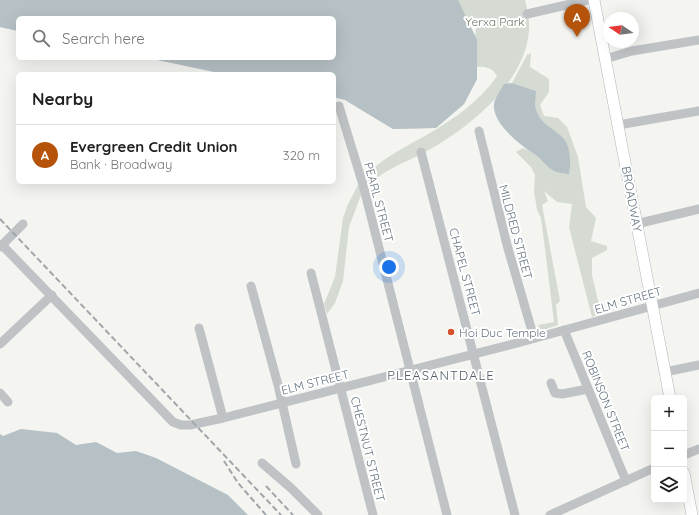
<!DOCTYPE html>
<meta charset="utf-8">
<style>
body{margin:0;font-family:Quicksand,sans-serif;background:#f6f6f6;color:#222}
.controls{position:absolute;right:12px;bottom:12px;display:grid;overflow:hidden;border-radius:6px;box-shadow:0 4px 16px #0002}
.controls button{width:36px;height:36px;display:grid;place-items:center;padding:0;border:0;border-bottom:1px solid #e0e0e0;background:#fff;color:#222;font:20px sans-serif}
.compass{position:absolute;left:603px;top:12px;width:36px;height:36px;border-radius:50%;background:#fff;box-shadow:0 4px 16px #0002;rotate:283deg}
.you{position:absolute;left:389px;top:267px;width:14px;height:14px;margin:-10px;border:3px solid #fff;border-radius:50%;background:#1a73e8;box-shadow:0 0 0 6px #1a73e833}
.badge{display:grid;place-items:center;width:26px;height:26px;border-radius:50%;background:#b45309;color:#fff;font-size:13px;font-weight:700}
.pin{position:absolute;translate:-50% -33px;filter:drop-shadow(0 1px 2px #0008)}
.pin::after{content:'';position:absolute;top:21px;width:14px;height:12px;background:inherit;clip-path:polygon(0 0,100% 0,50% 100%)}
.list{margin:0;padding:0;list-style:none}
h2{display:flex;justify-content:space-between;align-items:center;height:52px;margin:0;padding:0 16px;font-size:17px}
h2 small{font-size:13px;font-weight:400;color:#767676}
.list li{display:grid;grid-template-columns:26px 1fr auto;gap:12px;align-items:center;box-sizing:border-box;height:60px;padding:0 16px;border-top:1px solid #e0e0e0}
.list b{display:block;font-size:15px;white-space:nowrap}
.list p{margin:0;font-size:13px;white-space:nowrap;color:#767676}
.list em{font-size:13px;font-style:normal;color:#767676}
.icon{flex:none;width:22px;height:22px;fill:none;stroke:currentColor;stroke-width:2;stroke-linecap:round;stroke-linejoin:round}
.map{position:relative;flex:none;width:699px;height:515px;overflow:hidden}
.search{position:absolute;background:#fff;box-shadow:0 4px 16px #0002;left:16px;top:16px;width:320px;height:44px;display:flex;align-items:center;gap:10px;box-sizing:border-box;padding:0 14px;border-radius:6px;color:#767676;font-size:15px}
.panel{position:absolute;background:#fff;box-shadow:0 4px 16px #0002;left:16px;top:72px;width:320px;height:112px;border-radius:6px}
.map>svg:first-child{display:block}
.green{fill:#d5dbd2;fill-rule:evenodd}
.water{fill:#b6c1c5}
.lines{fill:none;stroke-linecap:round;stroke-linejoin:round}
.major-casing{stroke:#b3b7ba;stroke-width:12}
.minor{stroke:#bfc3c6;stroke-width:9}
.major{stroke:#fff;stroke-width:11}
.rail{stroke:#a1a6ab;stroke-width:2;stroke-dasharray:6 3;stroke-linecap:butt}
.poi-dot{fill:#d6512e;stroke:#fff;stroke-width:1.5}
.labels{text-anchor:middle;dominant-baseline:central;stroke-width:4;stroke-linejoin:round;paint-order:stroke}
.park-label{font-size:12px;fill:#687763;stroke:#fff}
.street-label{font-size:12px;fill:#657480;stroke:#fff}
.poi-label{font-size:12px;fill:#657480;stroke:#fff;text-anchor:start}
.neighbourhood-label{font-size:13px;letter-spacing:1px;fill:#525d65;stroke:#fff}
</style>
<div class="map">
<svg width="699" height="515" viewBox="0 0 699 515">
<rect width="100%" height="100%" fill="#f4f4f1"/>
<!-- green -->
<g class="green">
<path d="M0 0H525C527 10 530 20 529 30 526 82 469 128 427 151 405 163 386 168 369 185L366 175C385 156 406 147 430 133 455 118 480 101 497 76 493 68 485 66 477 67V79L464 104 436 128 393 129 345 100 334 97V74H224L148 58H334V18H18V31L0 27ZM466 16 476 28 475 36Z"/>
<path d="M531 53 530 67 549 79V92L540 105 544 116 558 118 567 127 578 157 586 207 596 218 591 241 607 246V250L592 258V275L601 313 592 317 569 227 572 204 557 202 544 191 548 201 542 205 560 301 556 305 558 325 540 331 538 325 554 322 545 249 541 218 537 210 534 191 535 175 531 167 516 152 523 148 535 153 553 171 569 175C572 158 567 145 555 133 547 124 541 123 535 110 534 105 535 97 536 91L512 83 527 55Z"/>
<path d="M359 183 361 195 349 227 343 281 335 303 327 314 324 304 335 277 343 218 348 204Z"/>
</g>
<!-- water -->
<g class="water">
<path d="M0 0H458L477 40V79L464 104 436 128 393 129 345 100 334 97V74H224L148 58H334V18H18V31L0 27Z"/>
<path d="M512 83 536 91C536 97 534 105 536 110 542 126 553 127 563 138 571 146 571 165 569 175 564 173 556 173 552 170 545 165 540 157 533 153 519 144 492 123 494 104 495 97 501 90 504 84Z"/>
<path d="M21 429 57 433 76 445 96 442 117 453 136 451 156 458 228 495 248 515H0V434L3 436Z"/>
</g>
<g class="lines">
<defs>
<g id="major">
<path d="M594 0 670 398"/>
<path d="M684 473 692 515"/>
</g>
</defs>
<!-- major casing -->
<use href="#major" class="major-casing"/>
<!-- minor -->
<g class="minor">
<path d="M527 14 588 0"/>
<path d="M605 59 632 51 699 40"/>
<path d="M339 106 363 185 447 515"/>
<path d="M618 125 699 111"/>
<path d="M479 131 507 245 534 338"/>
<path d="M421 152 515 515"/>
<path d="M636 224 699 209"/>
<path d="M2 245 173 422 181 425H190L223 418 521 342 699 293"/>
<path d="M0 247 23 224"/>
<path d="M311 273 373 515"/>
<path d="M251 286 278 385 296 464"/>
<path d="M199 328 223 418"/>
<path d="M564 330 626 481"/>
<path d="M0 344 52 295"/>
<path d="M665 372 699 365"/>
<path d="M551 383 555 393 562 394 588 389"/>
<path d="M0 393 8 402"/>
<path d="M684 455 699 449"/>
<path d="M262 463 291 488 318 515"/>
<path d="M550 515 654 468"/>
</g>
<!-- major -->
<use href="#major" class="major"/>
<!-- rail -->
<g class="rail">
<path d="M0 219 281 515"/>
<path d="M224 461 238 483 266 515"/>
<path d="M266 486 293 515"/>
</g>
</g>
<!-- markers -->
<circle class="poi-dot" cx="451" cy="332" r="4"/>
<g class="labels">
<!-- park labels -->
<g class="park-label">
<text x="495" y="21">Yerxa Park</text>
</g>
<!-- street labels -->
<g class="street-label">
<text transform="translate(632 199) rotate(80)">BROADWAY</text>
<text transform="translate(379 202) rotate(75)">PEARL STREET</text>
<text transform="translate(516 232) rotate(75)">MILDRED STREET</text>
<text transform="translate(465 272) rotate(75)">CHAPEL STREET</text>
<text transform="translate(628 300) rotate(-16)">ELM STREET</text>
<text transform="translate(315 382) rotate(-14)">ELM STREET</text>
<text transform="translate(606 401) rotate(68)">ROBINSON STREET</text>
<text transform="translate(368 449) rotate(76)">CHESTNUT STREET</text>
</g>
<!-- poi labels -->
<g class="poi-label">
<text x="459" y="332">Hoi Duc Temple</text>
</g>
<!-- neighbourhood labels -->
<g class="neighbourhood-label">
<text x="441" y="375">PLEASANTDALE</text>
</g>
</g>
</svg>
<div class="controls">
<button>+</button>
<button>−</button>
<button><svg class="icon" aria-label="layers" viewBox="0 0 24 24"><path d="M12 4l9 5-9 5-9-5zM3 14l9 5 9-5"/></svg></button>
</div>
<svg class="compass" viewBox="-18 -18 36 36"><path d="M0-13l5 13h-10z" fill="#e53935"/><path d="M0 13l5-13h-10z" fill="#767676"/></svg>
<div class="you"></div>
<div class="pin badge" style="left:577px;top:37px">A</div>
<div class="search"><svg class="icon" aria-label="search" viewBox="0 0 24 24"><circle cx="10" cy="10" r="6"/><path d="M15 15l6 6"/></svg>Search here</div>
<section class="panel">
<h2>Nearby<small></small></h2>
<ul class="list">
<li><span class="badge">A</span><div><b>Evergreen Credit Union</b><p>Bank · Broadway</p></div><em>320 m</em></li>
</ul>
</section>
</div>
